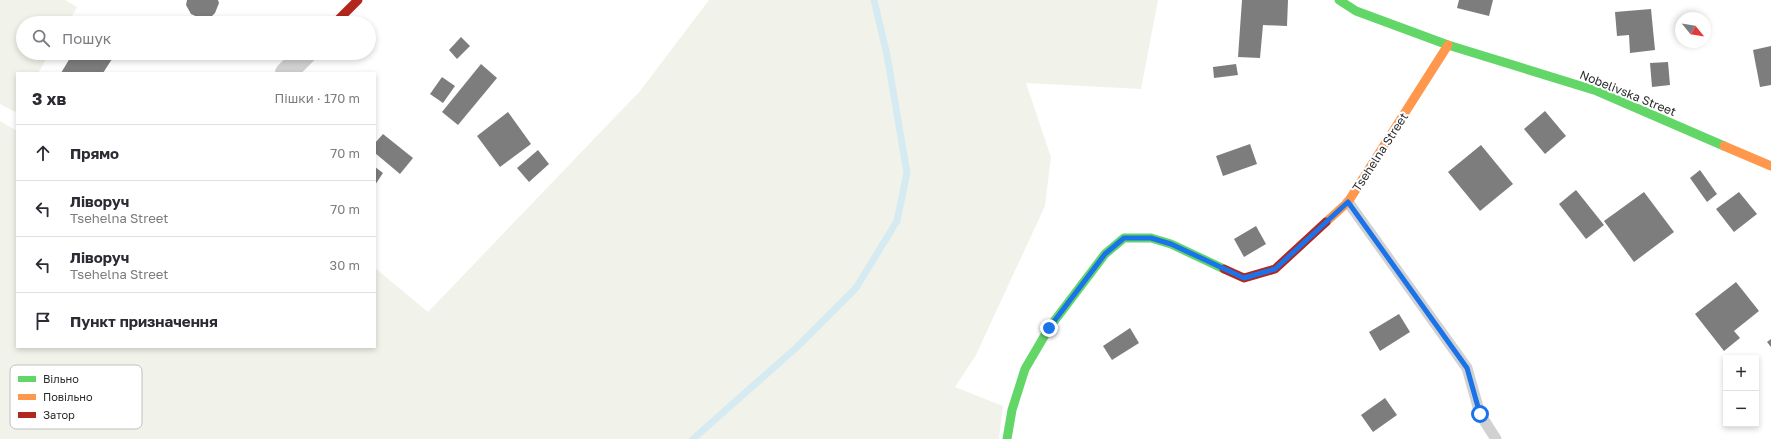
<!DOCTYPE html>
<html lang="uk">
<meta charset="utf-8">
<style>
body{margin:0;font-family:"Golos Text",sans-serif;background:#f7f7f7;color:#2b2b33}
.controls{position:absolute;right:12px;bottom:12px;display:grid;overflow:hidden;border-radius:0px;box-shadow:0 2px 6px #0003}
.controls button{width:36px;height:36px;display:grid;place-items:center;padding:0;border:0;border-bottom:1px solid #e1e1e2;background:#fff;color:#2b2b33;font:20px sans-serif}
.compass{position:absolute;left:1675px;top:12px;width:36px;height:36px;border-radius:50%;background:#fff;box-shadow:0 2px 6px #0003;rotate:120deg}
.stop{position:absolute;width:12px;height:12px;margin:-9px;border:3px solid #1a73e8;border-radius:50%;background:#fff}
.stop.end{background:#1a73e8;border-color:#fff;box-shadow:0 1px 4px #0008}
.list{margin:0;padding:0;list-style:none}
h2{display:flex;justify-content:space-between;align-items:center;height:52px;margin:0;padding:0 16px;font-size:17px}
h2 small{font-size:13px;font-weight:400;color:#7c7c81}
.list li{display:grid;grid-template-columns:26px 1fr auto;gap:12px;align-items:center;box-sizing:border-box;height:56px;padding:0 16px;border-top:1px solid #e1e1e2}
.list b{display:block;font-size:15px;white-space:nowrap}
.list p{margin:0;font-size:13px;white-space:nowrap;color:#7c7c81}
.list em{font-size:13px;font-style:normal;color:#7c7c81}
.icon{flex:none;width:22px;height:22px;fill:none;stroke:currentColor;stroke-width:2;stroke-linecap:round;stroke-linejoin:round}
.map{position:relative;flex:none;width:1771px;height:439px;overflow:hidden}
.search{position:absolute;background:#fff;box-shadow:0 2px 6px #0003;left:16px;top:16px;width:360px;height:44px;display:flex;align-items:center;gap:10px;box-sizing:border-box;padding:0 14px;border-radius:22px;color:#7c7c81;font-size:15px}
.panel{position:absolute;background:#fff;box-shadow:0 2px 6px #0003;left:16px;top:72px;width:360px;height:276px;border-radius:0px}
.map>svg:first-child{display:block}
.green{fill:#f1f3ea}
.lines{fill:none;stroke-linecap:round;stroke-linejoin:round}
.stream{stroke:#d6ebf1;stroke-width:7}
.building{fill:#7d7d7d}
.lane{stroke:#d1d1d1;stroke-width:11}
.street{stroke:#d1d1d1;stroke-width:22}
.fast{stroke:#63d668;stroke-width:9}
.slow{stroke:#ff974d;stroke-width:9}
.jam{stroke:#b3261e;stroke-width:9}
.route{stroke:#1a73e8;stroke-width:5}
.labels{text-anchor:middle;dominant-baseline:central;stroke-width:4;stroke-linejoin:round;paint-order:stroke}
.street-label{font-size:12px;fill:#2c2c2c;stroke:#fff}
.key{fill:#fff;stroke:#c0c0c0;stroke-width:1}
.key-label{font-size:11px;fill:#2c2c2c}
</style>
<div class="map">
<svg width="1771" height="439" viewBox="0 0 1771 439">
<rect width="100%" height="100%" fill="#fff"/>
<!-- green -->
<g class="green">
<path d="M0 0H65L77 7 68 23H23V53H50L38 73H17V108L15 112 0 104Z"/>
<path d="M709 0H1158L1141 89 1026 83 1051 157 1045 206 976 355 955 387 1003 406 999 439H0V121L17 131V347H375V268L428 312 640 91Z"/>
</g>
<g class="lines">
<!-- stream -->
<path class="stream" d="M693 439 797 347 856 288 897 221 907 173 887 55 874 0"/>
</g>
<!-- building -->
<g class="building">
<path d="M187 0H218L219 3 215 13 211 17 202 19 191 14 186 5Z"/>
<path d="M1242 0H1288L1287 26 1263 25 1260 58 1238 57Z"/>
<path d="M1459 0H1493L1489 16 1457 8Z"/>
<path d="M1651 9 1655 50 1630 53 1629 35 1617 36 1615 12Z"/>
<path d="M461 37 470 46 457 59 449 50Z"/>
<path d="M1771 46V85L1760 87 1753 50Z"/>
<path d="M73 53H101L112 59 103 73H61Z"/>
<path d="M1668 62 1670 85 1652 87 1650 63Z"/>
<path d="M481 64 497 78 458 125 442 112Z"/>
<path d="M1236 64 1238 75 1214 78 1213 67Z"/>
<path d="M442 77 455 86 443 103 430 94Z"/>
<path d="M1545 111 1566 136 1545 154 1524 129Z"/>
<path d="M508 112 531 144 500 167 477 136Z"/>
<path d="M383 134 413 158 400 174 375 153V143Z"/>
<path d="M1250 144 1257 164 1223 176 1216 156Z"/>
<path d="M1481 145 1513 184 1480 211 1448 172Z"/>
<path d="M538 150 549 164 529 182 517 168Z"/>
<path d="M375 167 383 173 375 185Z"/>
<path d="M1700 170 1717 194 1707 202 1690 178Z"/>
<path d="M1576 190 1604 225 1586 239 1559 204Z"/>
<path d="M1644 192 1674 232 1634 262 1604 221Z"/>
<path d="M1739 192 1757 214 1734 232 1716 209Z"/>
<path d="M1256 226 1266 244 1244 257 1234 239Z"/>
<path d="M1736 282 1759 311 1734 331 1740 338 1724 351 1695 314Z"/>
<path d="M1399 314 1410 332 1380 351 1369 332Z"/>
<path d="M1130 328 1139 343 1112 360 1103 346Z"/>
<path d="M1771 339V347L1767 342Z"/>
<path d="M1385 398 1397 415 1373 432 1361 415Z"/>
</g>
<g class="lines">
<!-- lane -->
<path class="lane" d="M1348 202 1467 368 1480 414 1496 439"/>
<!-- street -->
<path class="street" d="M286 73 306 53"/>
<!-- fast -->
<g class="fast">
<path d="M1339 0 1356 11 1448 45 1597 91 1724 146"/>
<path d="M1007 439 1012 410 1025 369 1049 328 1105 254 1124 238H1151L1171 244 1224 269"/>
</g>
<!-- slow -->
<g class="slow">
<path d="M1724 146 1771 166"/>
<path d="M1326 222 1348 202 1448 45"/>
</g>
<!-- jam -->
<g class="jam">
<path d="M335 23 358 0"/>
<path d="M1224 269 1244 278 1275 269 1326 222"/>
</g>
</g>
<g class="lines">
<!-- route -->
<path class="route" d="M1049 328 1105 254 1124 238H1151L1171 244 1244 278 1275 269 1348 202 1467 368 1480 414"/>
</g>
<g class="labels">
<!-- street labels -->
<g class="street-label">
<text transform="translate(1628 93) rotate(22)">Nobelivska Street</text>
<text transform="translate(1380 152) rotate(-57)">Tsehelna Street</text>
</g>
</g>
<!-- legend -->
<rect x="10" y="365" width="132" height="64" rx="6" class="key"/>
<rect x="18" y="376" width="18" height="6" fill="#63d668"/>
<rect x="18" y="394" width="18" height="6" fill="#ff974d"/>
<rect x="18" y="412" width="18" height="6" fill="#b3261e"/>
<g class="key-label">
<text x="43" y="383">Вільно</text>
<text x="43" y="401">Повільно</text>
<text x="43" y="419">Затор</text>
</g>
</svg>
<div class="controls">
<button>+</button>
<button>−</button>
</div>
<svg class="compass" viewBox="-18 -18 36 36"><path d="M0-13l5 13h-10z" fill="#e53935"/><path d="M0 13l5-13h-10z" fill="#7c7c81"/></svg>
<div class="stop" style="left:1480px;top:414px"></div>
<div class="stop end" style="left:1049px;top:328px"></div>
<div class="search"><svg class="icon" aria-label="search" viewBox="0 0 24 24"><circle cx="10" cy="10" r="6"/><path d="M15 15l6 6"/></svg>Пошук</div>
<section class="panel">
<h2>3 хв<small>Пішки · 170 m</small></h2>
<ul class="list">
<li><svg class="icon" aria-label="ahead" viewBox="0 0 24 24"><path d="M12 20V5M6 11l6-6 6 6"/></svg><div><b>Прямо</b></div><em>70 m</em></li>
<li><svg class="icon" aria-label="left" viewBox="0 0 24 24"><path d="M17 20v-9H6M10 6l-5 5 5 5"/></svg><div><b>Ліворуч</b><p>Tsehelna Street</p></div><em>70 m</em></li>
<li><svg class="icon" aria-label="left" viewBox="0 0 24 24"><path d="M17 20v-9H6M10 6l-5 5 5 5"/></svg><div><b>Ліворуч</b><p>Tsehelna Street</p></div><em>30 m</em></li>
<li><svg class="icon" aria-label="arrive" viewBox="0 0 24 24"><path d="M6 21V4h12l-3 4 3 4H6"/></svg><div><b>Пункт призначення</b></div></li>
</ul>
</section>
</div>
